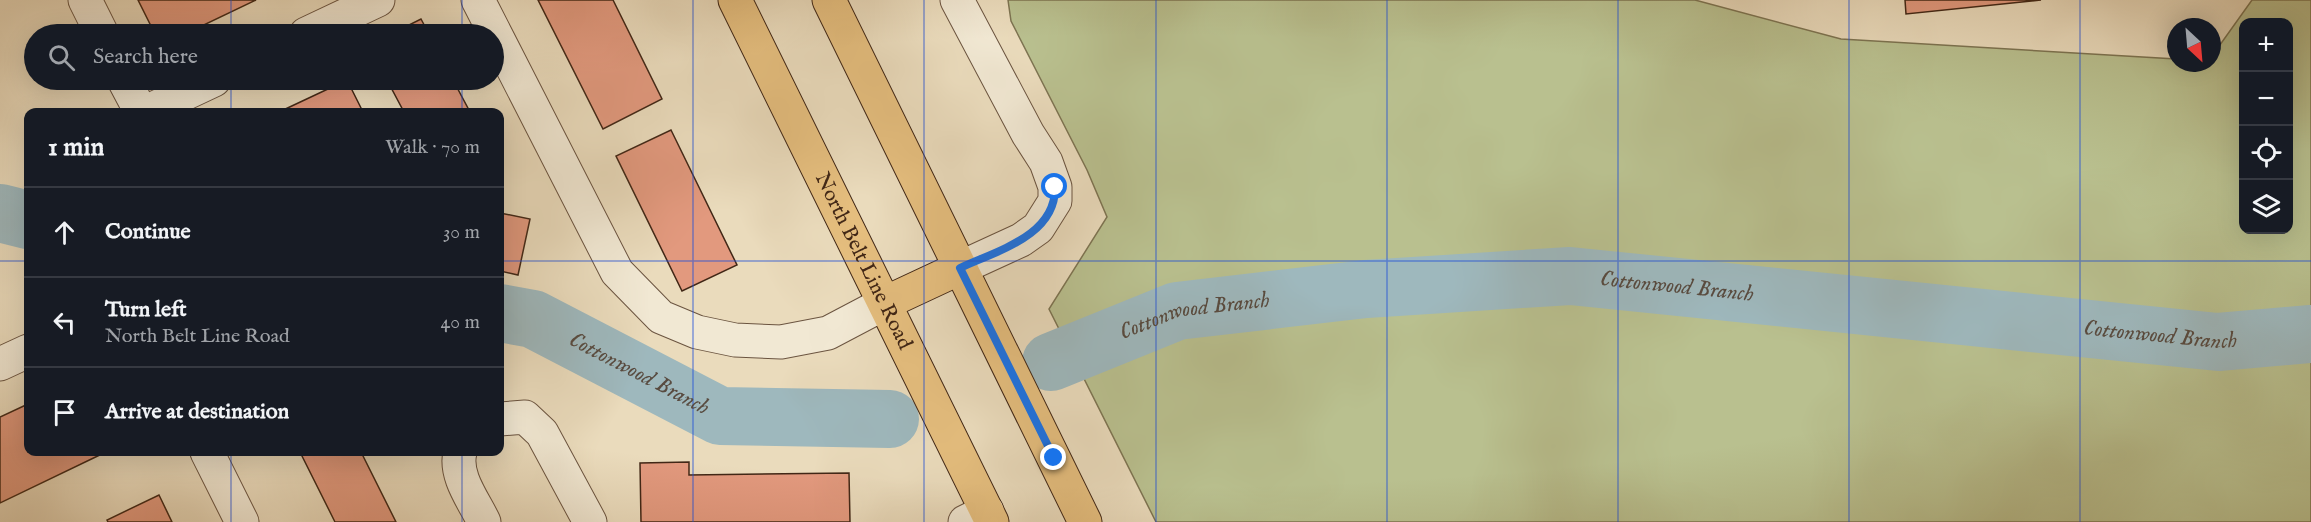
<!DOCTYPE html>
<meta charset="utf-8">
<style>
body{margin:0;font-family:"IM FELL English",serif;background:#242831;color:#f1f3f6}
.controls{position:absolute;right:18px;top:18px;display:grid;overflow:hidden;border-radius:12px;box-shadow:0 6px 24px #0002}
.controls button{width:54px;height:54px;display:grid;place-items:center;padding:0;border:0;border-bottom:2px solid #363941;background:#171b24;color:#f1f3f6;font:30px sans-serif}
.compass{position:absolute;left:2167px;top:18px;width:54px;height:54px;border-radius:50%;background:#171b24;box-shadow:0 6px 24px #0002;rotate:154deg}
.stop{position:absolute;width:18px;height:18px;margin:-14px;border:4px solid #1a73e8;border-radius:50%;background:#fff}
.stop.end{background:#1a73e8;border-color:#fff;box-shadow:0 2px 6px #0008}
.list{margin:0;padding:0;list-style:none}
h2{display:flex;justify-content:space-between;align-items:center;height:78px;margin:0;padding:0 24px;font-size:26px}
h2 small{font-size:20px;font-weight:400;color:#9ea1a6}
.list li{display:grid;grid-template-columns:39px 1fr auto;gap:18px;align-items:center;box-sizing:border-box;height:90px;padding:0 24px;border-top:2px solid #363941}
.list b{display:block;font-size:22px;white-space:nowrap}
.list p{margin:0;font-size:20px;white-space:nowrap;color:#9ea1a6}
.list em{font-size:20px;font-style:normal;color:#9ea1a6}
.icon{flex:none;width:33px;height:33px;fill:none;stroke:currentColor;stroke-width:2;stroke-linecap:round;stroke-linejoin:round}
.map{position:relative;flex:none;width:2311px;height:522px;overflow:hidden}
.search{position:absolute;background:#171b24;box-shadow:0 6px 24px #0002;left:24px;top:24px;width:480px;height:66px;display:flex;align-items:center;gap:15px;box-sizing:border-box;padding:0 21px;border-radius:33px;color:#9ea1a6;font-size:22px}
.panel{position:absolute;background:#171b24;box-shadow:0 6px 24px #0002;left:24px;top:108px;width:480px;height:348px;border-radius:12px}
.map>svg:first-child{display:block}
.green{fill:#b9c08f;stroke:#7d7452;stroke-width:1.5;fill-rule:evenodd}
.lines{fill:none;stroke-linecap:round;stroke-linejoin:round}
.river{stroke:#9eb8bd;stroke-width:58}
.building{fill:#e2997e;stroke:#412716;stroke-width:1.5}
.minor-casing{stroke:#6b5440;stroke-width:35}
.major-casing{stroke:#412716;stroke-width:35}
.minor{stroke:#f1e8d3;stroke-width:33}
.major{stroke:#e5be7e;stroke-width:33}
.route{stroke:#1a73e8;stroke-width:8}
.grid{fill:none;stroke:#1d4ed8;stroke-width:1.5;stroke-opacity:0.55}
.labels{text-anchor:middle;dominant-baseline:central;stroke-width:6;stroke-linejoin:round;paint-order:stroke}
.street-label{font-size:21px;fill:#412716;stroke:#f1e8d3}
.water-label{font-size:22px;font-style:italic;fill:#584b40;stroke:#f1e8d3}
</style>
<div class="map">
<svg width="2311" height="522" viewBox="0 0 2311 522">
<rect width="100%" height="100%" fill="#eadbbc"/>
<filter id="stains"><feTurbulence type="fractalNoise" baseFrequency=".00333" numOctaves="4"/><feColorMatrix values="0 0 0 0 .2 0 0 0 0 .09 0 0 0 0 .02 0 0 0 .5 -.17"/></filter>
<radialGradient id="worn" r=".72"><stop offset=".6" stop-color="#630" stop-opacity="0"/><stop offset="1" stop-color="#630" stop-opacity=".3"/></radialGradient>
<!-- green -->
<path class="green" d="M1008 0H1695L1841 39 2176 59V63H2212V56L2252 0H2311V522H1156L1049 309 1107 217 1087 170 1011 21ZM2244 22H2288V230H2244Z"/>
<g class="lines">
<!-- river -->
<g class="river">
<path d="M0 213 28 220"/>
<path id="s1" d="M500 313 533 319 720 416 890 419"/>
<path id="s2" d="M1051 362 1177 311 1366 289 1570 276 2218 342 2311 334"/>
</g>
</g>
<!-- building -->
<g class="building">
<path d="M138 0H256L185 34H155Z"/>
<path d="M538 0H613L662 99 603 129Z"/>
<path d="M1905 0H2041L1906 14Z"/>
<path d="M421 19 429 34H391Z"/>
<path d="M347 80 363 112H279Z"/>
<path d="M387 80H453L470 112H404Z"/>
<path d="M671 130 737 265 682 291 616 156Z"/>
<path d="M500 213 530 219 518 275 500 271Z"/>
<path d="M28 404V452H106L0 503V417Z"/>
<path d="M300 452H361L396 522H335Z"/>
<path d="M689 462V475L849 473 850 522H641L640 463Z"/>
<path d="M159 495 172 522H108L107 520Z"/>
</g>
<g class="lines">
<defs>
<g id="minor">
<path d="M85 0 102 34"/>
<path d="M478 0 617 272 661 317 697 332 735 340 781 342 828 333 885 303"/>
<path d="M957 0 1028 134 1046 162 1055 187V201L1038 228 1021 240 960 268"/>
<path d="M306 34 378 0"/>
<path d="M124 80 141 112"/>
<path d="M146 112 214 80"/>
<path d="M0 364 28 351"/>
<path d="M500 419 525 417 542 433 590 522"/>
<path d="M207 452 242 522"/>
<path d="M460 452C454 476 474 501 484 522"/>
<path d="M965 522 987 511"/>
</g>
<g id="major">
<path id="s3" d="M735 0 992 522"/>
<path d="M829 0 1085 522"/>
<path d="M885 303 960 268"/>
</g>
</defs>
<!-- minor casing -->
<use href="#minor" class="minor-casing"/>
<!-- major casing -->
<use href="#major" class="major-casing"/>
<!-- minor -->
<use href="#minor" class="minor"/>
<!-- major -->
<use href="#major" class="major"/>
</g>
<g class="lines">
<!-- route -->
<path class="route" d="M1054 458 960 268C996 251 1056 236 1055 187"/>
</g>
<!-- grid -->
<path class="grid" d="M231 0V34M462 0V34M693 0V522M924 0V522M1156 0V522M1387 0V522M1618 0V522M1849 0V522M2080 0V522M231 80V112M462 80V112M0 261H28M500 261H2311M231 452V522M462 452V522"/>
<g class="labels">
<!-- street labels -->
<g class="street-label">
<text stroke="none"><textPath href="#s3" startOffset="291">North Belt Line Road</textPath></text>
</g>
<!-- water labels -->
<g class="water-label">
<text stroke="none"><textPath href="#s2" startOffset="638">Cottonwood Branch</textPath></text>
<text stroke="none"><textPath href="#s2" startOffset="152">Cottonwood Branch</textPath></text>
<text stroke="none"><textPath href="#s2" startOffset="1124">Cottonwood Branch</textPath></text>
<text stroke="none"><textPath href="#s1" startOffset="153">Cottonwood Branch</textPath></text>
</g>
</g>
<rect width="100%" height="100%" filter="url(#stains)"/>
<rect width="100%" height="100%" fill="url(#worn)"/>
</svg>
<div class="controls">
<button>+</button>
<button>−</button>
<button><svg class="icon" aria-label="locate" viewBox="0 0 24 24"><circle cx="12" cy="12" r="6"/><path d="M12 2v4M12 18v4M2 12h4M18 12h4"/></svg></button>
<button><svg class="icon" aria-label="layers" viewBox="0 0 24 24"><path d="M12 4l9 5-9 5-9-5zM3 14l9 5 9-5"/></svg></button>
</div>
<svg class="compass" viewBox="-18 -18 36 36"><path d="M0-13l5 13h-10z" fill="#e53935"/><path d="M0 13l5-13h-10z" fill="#9ea1a6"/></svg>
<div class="stop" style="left:1055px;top:187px"></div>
<div class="stop end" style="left:1054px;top:458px"></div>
<div class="search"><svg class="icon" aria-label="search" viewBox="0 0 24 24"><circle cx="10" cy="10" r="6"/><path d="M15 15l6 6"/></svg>Search here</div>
<section class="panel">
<h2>1 min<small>Walk · 70 m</small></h2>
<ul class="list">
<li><svg class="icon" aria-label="ahead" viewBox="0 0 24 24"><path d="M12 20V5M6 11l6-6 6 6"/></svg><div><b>Continue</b></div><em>30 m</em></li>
<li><svg class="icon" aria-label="left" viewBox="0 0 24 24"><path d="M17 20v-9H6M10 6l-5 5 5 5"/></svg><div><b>Turn left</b><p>North Belt Line Road</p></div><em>40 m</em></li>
<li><svg class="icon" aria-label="arrive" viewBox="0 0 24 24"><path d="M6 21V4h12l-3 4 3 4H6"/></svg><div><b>Arrive at destination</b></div></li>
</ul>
</section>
</div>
